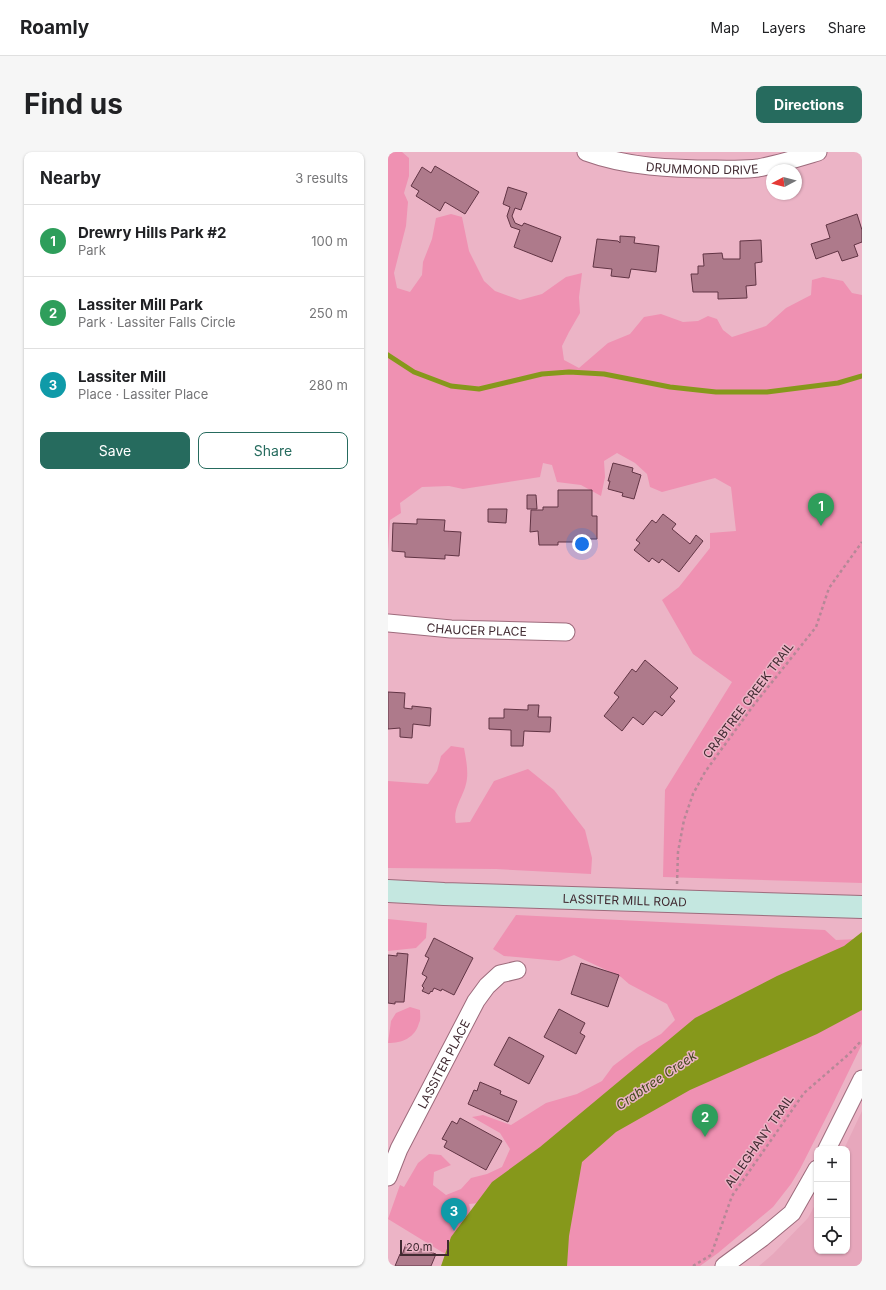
<!DOCTYPE html>
<meta charset="utf-8">
<style>
body{margin:0;font-family:Inter,sans-serif;background:#f6f6f6;color:#202124}
.controls{position:absolute;right:12px;bottom:12px;display:grid;overflow:hidden;border-radius:8px;box-shadow:0 1px 3px #0004}
.controls button{width:36px;height:36px;display:grid;place-items:center;padding:0;border:0;border-bottom:1px solid #e0e0e0;background:#fff;color:#202124;font:20px sans-serif}
.compass{position:absolute;left:378px;top:12px;width:36px;height:36px;border-radius:50%;background:#fff;box-shadow:0 1px 3px #0004;rotate:263deg}
.scale{position:absolute;left:12px;bottom:10px;width:49px;box-sizing:border-box;padding-left:4px;border:2px solid #402a31;border-top:0;font-size:11px;line-height:14px;white-space:nowrap;color:#402a31;-webkit-text-stroke:3px #ecb4c6;paint-order:stroke}
.you{position:absolute;left:194px;top:392px;width:14px;height:14px;margin:-10px;border:3px solid #fff;border-radius:50%;background:#1a73e8;box-shadow:0 0 0 6px #1a73e833}
.badge{display:grid;place-items:center;width:26px;height:26px;border-radius:50%;background:#266b5e;color:#fff;font-size:13px;font-weight:700}
.pin{position:absolute;translate:-50% -33px;filter:drop-shadow(0 1px 2px #0008)}
.pin::after{content:'';position:absolute;top:21px;width:14px;height:12px;background:inherit;clip-path:polygon(0 0,100% 0,50% 100%)}
.list{margin:0;padding:0;list-style:none}
h2{display:flex;justify-content:space-between;align-items:center;height:52px;margin:0;padding:0 16px;font-size:17px}
h2 small{font-size:13px;font-weight:400;color:#757577}
.list li{display:grid;grid-template-columns:26px 1fr auto;gap:12px;align-items:center;box-sizing:border-box;height:72px;padding:0 16px;border-top:1px solid #e0e0e0}
.list b{display:block;font-size:15px;white-space:nowrap}
.list p{margin:0;font-size:13px;white-space:nowrap;color:#757577}
.list em{font-size:13px;font-style:normal;color:#757577}
.actions{display:flex;gap:8px;padding:12px 16px}
.actions a{flex:1;padding:9px 0;border:1px solid #266b5e;border-radius:8px;text-align:center;font-size:14px;color:#266b5e}
.actions .main{background:#266b5e;color:#fff}
.icon{flex:none;width:22px;height:22px;fill:none;stroke:currentColor;stroke-width:2;stroke-linecap:round;stroke-linejoin:round}
.map{position:relative;flex:none;width:474px;height:1114px;overflow:hidden;border-radius:8px}
header{display:flex;align-items:center;gap:24px;box-sizing:border-box;height:56px;padding:0 20px;background:#fff;border-bottom:1px solid #e0e0e0}
header strong{font-size:19px}
nav{display:flex;gap:22px;margin-inline-start:auto;font-size:14px}
.intro{display:flex;align-items:center;justify-content:space-between;box-sizing:border-box;height:96px;padding:0 24px}
h1{margin:0;font-size:28px}
.button{padding:10px 18px;border-radius:8px;background:#266b5e;color:#fff;font-size:14px;font-weight:700}
main{display:flex;gap:24px;padding:0 24px}
aside{flex:1;background:#fff;border-radius:8px;box-shadow:0 1px 3px #0004}
.map>svg:first-child{display:block}
.built{fill:#e7a7bc}
.green{fill:#ef91b2}
.water{fill:#86981b}
.lines{fill:none;stroke-linecap:round;stroke-linejoin:round}
.stream{stroke:#86981b;stroke-width:5}
.building{fill:#ae7a8b;stroke:#613444}
.minor-casing{stroke:#9d6b7c;stroke-width:19}
.secondary-casing{stroke:#9d6b7c;stroke-width:24}
.path{stroke:#b58897;stroke-width:2.5;stroke-dasharray:3 3;stroke-linecap:butt}
.minor{stroke:#fff;stroke-width:17}
.secondary{stroke:#c4e7e0;stroke-width:22}
.labels{text-anchor:middle;dominant-baseline:central;stroke-width:3;stroke-linejoin:round;paint-order:stroke}
.street-label{font-size:12px;fill:#402a31;stroke:#ecb4c6}
.water-label{font-size:13px;font-style:italic;fill:#424a1c;stroke:#ecb4c6}
</style>
<header>
<strong>Roamly</strong>
<nav><a>Map</a><a>Layers</a><a>Share</a></nav>
</header>
<div class="intro"><h1>Find us</h1><a class="button">Directions</a></div>
<main>
<aside>
<h2>Nearby<small>3 results</small></h2>
<ul class="list">
<li><span class="badge" style="background:#2e9e5b">1</span><div><b>Drewry Hills Park #2</b><p>Park</p></div><em>100 m</em></li>
<li><span class="badge" style="background:#2e9e5b">2</span><div><b>Lassiter Mill Park</b><p>Park · Lassiter Falls Circle</p></div><em>250 m</em></li>
<li><span class="badge" style="background:#0f9aa8">3</span><div><b>Lassiter Mill</b><p>Place · Lassiter Place</p></div><em>280 m</em></li>
</ul>
<div class="actions"><a class="main">Save</a><a>Share</a></div>
</aside>
<div class="map">
<svg width="474" height="1114" viewBox="0 0 474 1114">
<rect width="100%" height="100%" fill="#ecb4c6"/>
<!-- built -->
<path class="built" d="M474 959V1114H371L385 1102 420 1066 429 1049V1099H459V997H456Z"/>
<!-- green -->
<g class="green">
<path d="M0 0H14L21 6V24L16 41 20 50 18 74 6 121 9 136 22 140 34 123 35 110 44 87 48 66 63 62 74 65 81 99 96 129 107 139 132 148 154 142 178 125 194 121 191 145 192 161 181 180 174 194 176 208 191 216 220 191 242 182 256 165 273 162 295 170 310 169 320 164 329 167 335 178 344 185 378 174 398 156 423 143 424 128 435 125 455 129 464 141 474 143V731L275 725 277 638 344 530 305 502 274 448 291 435 322 396V381L348 379 343 335 327 326 274 340 262 335 259 322 247 311 229 301 216 309 217 325 213 344 193 333 169 330 164 313 155 311 152 325 75 337 61 334 34 335 12 351 13 361 2 368 0 399Z"/>
<path d="M63 594 76 596C78 607 81 621 78 632 75 645 64 658 68 671L82 670 106 629 140 617 166 638 197 678 204 706 203 722 108 717 0 716V629L40 632 49 619 53 604Z"/>
<path d="M128 763 437 778 448 788 471 787 102 1050 81 1052 85 1068 474 809V892L441 960 412 1017 403 1032 385 1055 330 1101 312 1114H81L54 1100 0 1067 12 1033 16 1035 30 1011 41 1002 53 1003 63 1013 46 1020 45 1033 58 1043 73 1037 83 1026 99 1022 114 1015 122 997 112 981 84 965 95 963 123 973 158 951 189 942 214 929 225 914 250 895 273 882 287 868 279 852 241 832 233 825 186 803 171 809 116 804 105 797Z"/>
<path d="M0 767 39 771 38 786 28 796 0 799Z"/>
<path d="M22 855 32 858C32 862 33 868 31 871 27 886 14 891 0 891L3 869 8 861Z"/>
</g>
<!-- water -->
<path class="water" d="M474 780V858L429 882 302 938 228 980 194 1010 181 1084 179 1114H53L63 1085 104 1030 152 995 307 866 389 824 456 794Z"/>
<g class="lines">
<!-- stream -->
<path class="stream" d="M0 203 26 220 63 234 91 237 154 222 181 220 216 222 282 235 328 240H379L450 231 474 224"/>
</g>
<!-- building -->
<g class="building">
<path d="M47 14 91 40 77 62 57 50 52 59 28 44 31 39 23 34 34 15 43 21Z"/>
<path d="M120 35 139 41 133 58 127 56 124 64 127 71 134 74 136 71 173 85 164 110 126 95 132 78 123 75 119 64 122 55 115 52Z"/>
<path d="M469 62 474 78V90L466 93 470 104 454 109 450 99 428 107 423 92 442 86 438 73Z"/>
<path d="M232 84 247 85 246 91 271 94 268 120 243 117 241 126 223 124 224 117 205 115 209 87 230 89 232 91Z"/>
<path d="M373 88 374 110 367 111 368 133 358 134 359 146 330 147V140H305L303 122H310V114H316L315 102 334 101 335 107H352V89Z"/>
<path d="M225 311 245 316 244 320 253 323 246 347 234 344 235 341 220 337 222 329H220Z"/>
<path d="M170 338H204V364H209V387H195L194 390H170V393H151L150 379 142 380 143 358H155V355H170Z"/>
<path d="M139 343H148L149 357H139Z"/>
<path d="M100 357H119L118 371 100 370Z"/>
<path d="M275 362 288 372 284 377 302 392 308 383 315 389 291 420 274 407 271 411 264 406 261 410 246 398 252 391 248 388 264 368 268 371Z"/>
<path d="M29 367 57 368 56 379 73 380 71 404 57 403V407L17 405V400L4 399 5 371 29 372Z"/>
<path d="M257 508 290 536 282 545 287 549 274 564 267 559 255 573 245 565 234 579 216 564 231 545 226 541 244 517 248 520Z"/>
<path d="M0 540 17 541 16 556 24 557V554L43 556 42 574 25 572 24 586 12 585V576L0 577Z"/>
<path d="M140 553H151L150 565H163L162 580 136 579 135 594H123V578L101 577V566H116V557L140 558Z"/>
<path d="M46 786 85 806 66 843 54 837 53 839 46 836 44 840 43 839 41 842 34 839 36 836 34 834 39 825 34 822 41 806 37 804Z"/>
<path d="M9 801 20 802 16 850H7V852L0 851V803L9 804Z"/>
<path d="M193 811 231 823 220 855 183 842Z"/>
<path d="M171 857 197 871 192 881 197 884 188 902 156 885Z"/>
<path d="M121 885 156 904 141 932 106 913Z"/>
<path d="M92 930 113 939 112 942 129 949 120 970 80 952 86 938 89 939Z"/>
<path d="M72 966 114 989 98 1018 56 995 59 989 54 987 64 969 69 972Z"/>
<path d="M18 1092 48 1102 43 1114H7L12 1102 14 1103Z"/>
</g>
<g class="lines">
<defs>
<g id="minor">
<path id="s1" d="M198 0C239 15 284 17 328 17 342 17 357 18 370 16 391 12 410 6 430 0"/>
<path id="s2" d="M0 471 63 477 178 480"/>
<path d="M439 997 474 927"/>
<path id="s3" d="M0 1025 11 997 88 849 99 834 112 822 129 818"/>
<path d="M336 1114 374 1086 404 1061 429 1017"/>
</g>
<g id="secondary">
<path id="s4" d="M0 739 56 742 474 755"/>
</g>
</defs>
<!-- minor casing -->
<use href="#minor" class="minor-casing"/>
<!-- secondary casing -->
<use href="#secondary" class="secondary-casing"/>
<!-- path -->
<g class="path">
<path d="M289 732 290 700 296 668 305 642 317 620 365 554 428 475 441 436 474 390"/>
<path d="M305 1114 323 1103 344 1044 416 941 461 902 474 888"/>
</g>
<!-- minor -->
<use href="#minor" class="minor"/>
<!-- secondary -->
<use href="#secondary" class="secondary"/>
</g>
<g class="labels">
<!-- street labels -->
<g class="street-label">
<text stroke="none"><textPath href="#s1" startOffset="118">DRUMMOND DRIVE</textPath></text>
<text stroke="none"><textPath href="#s2" startOffset="89">CHAUCER PLACE</textPath></text>
<text transform="translate(360 548) rotate(-53)">CRABTREE CREEK TRAIL</text>
<text stroke="none"><textPath href="#s4" startOffset="237">LASSITER MILL ROAD</textPath></text>
<text stroke="none"><textPath href="#s3" startOffset="126">LASSITER PLACE</textPath></text>
<text transform="translate(371 989) rotate(-55)">ALLEGHANY TRAIL</text>
</g>
<!-- water labels -->
<g class="water-label">
<text transform="translate(268 928) rotate(-34)">Crabtree Creek</text>
</g>
</g>
</svg>
<div class="controls">
<button>+</button>
<button>−</button>
<button><svg class="icon" aria-label="locate" viewBox="0 0 24 24"><circle cx="12" cy="12" r="6"/><path d="M12 2v4M12 18v4M2 12h4M18 12h4"/></svg></button>
</div>
<svg class="compass" viewBox="-18 -18 36 36"><path d="M0-13l5 13h-10z" fill="#e53935"/><path d="M0 13l5-13h-10z" fill="#757577"/></svg>
<div class="scale">20 m</div>
<div class="you"></div>
<div class="pin badge" style="left:433px;top:374px;background:#2e9e5b">1</div>
<div class="pin badge" style="left:317px;top:985px;background:#2e9e5b">2</div>
<div class="pin badge" style="left:66px;top:1079px;background:#0f9aa8">3</div>
</div>
</main>
